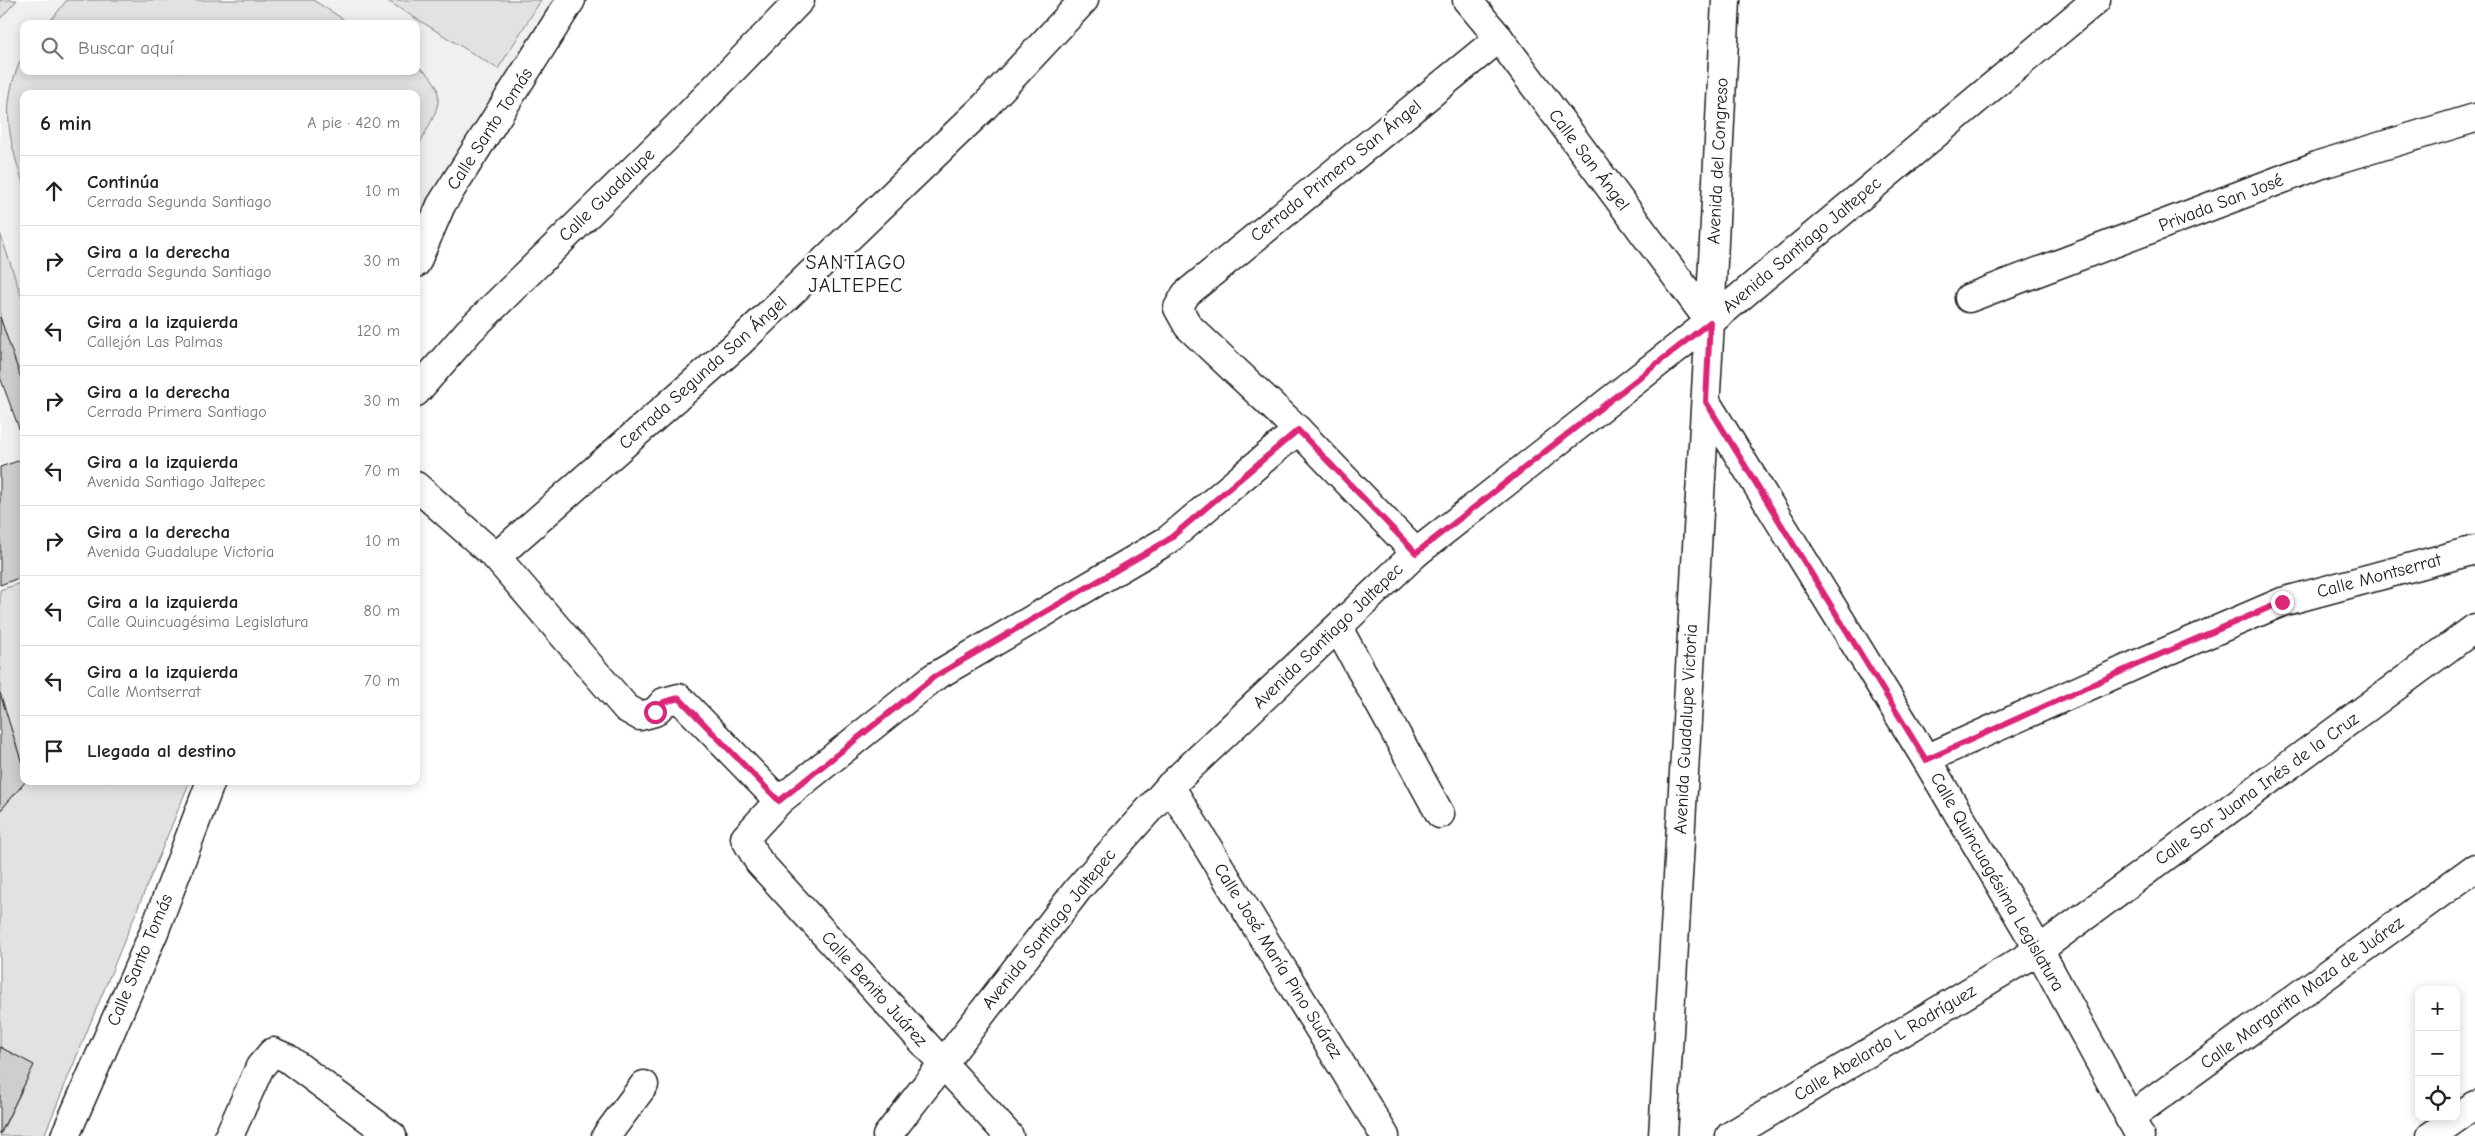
<!DOCTYPE html>
<html lang="es">
<meta charset="utf-8">
<style>
body{margin:0;font-family:"Comic Neue",sans-serif;background:#f6f6f6;color:#202124}
.controls{position:absolute;right:15px;bottom:15px;display:grid;overflow:hidden;border-radius:10px;box-shadow:0 2px 12px #0003}
.controls button{width:45px;height:45px;display:grid;place-items:center;padding:0;border:0;border-bottom:1px solid #e0e0e0;background:#fff;color:#202124;font:25px sans-serif}
.stop{position:absolute;width:15px;height:15px;margin:-11px;border:4px solid #db2777;border-radius:50%;background:#fff}
.stop.end{background:#db2777;border-color:#fff;box-shadow:0 1px 5px #0008}
.list{margin:0;padding:0;list-style:none}
h2{display:flex;justify-content:space-between;align-items:center;height:65px;margin:0;padding:0 20px;font-size:21px}
h2 small{font-size:16px;font-weight:400;color:#757577}
.list li{display:grid;grid-template-columns:32px 1fr auto;gap:15px;align-items:center;box-sizing:border-box;height:70px;padding:0 20px;border-top:1px solid #e0e0e0}
.list b{display:block;font-size:19px;white-space:nowrap}
.list p{margin:0;font-size:16px;white-space:nowrap;color:#757577}
.list em{font-size:16px;font-style:normal;color:#757577}
.icon{flex:none;width:28px;height:28px;fill:none;stroke:currentColor;stroke-width:2;stroke-linecap:round;stroke-linejoin:round}
.map{position:relative;flex:none;width:2475px;height:1136px;overflow:hidden}
.search{position:absolute;background:#fff;box-shadow:0 2px 12px #0003;left:20px;top:20px;width:400px;height:55px;display:flex;align-items:center;gap:12px;box-sizing:border-box;padding:0 18px;border-radius:10px;color:#757577;font-size:19px}
.panel{position:absolute;background:#fff;box-shadow:0 2px 12px #0003;left:20px;top:90px;width:400px;height:695px;border-radius:10px}
.map>svg:first-child{display:block}
.built{fill:#f0f0f0;fill-rule:evenodd}
.green{fill:#e2e2e2;stroke:#7f7f7f}
.building{fill:#cecece;stroke:#1c1c1c}
.lines{fill:none;stroke-linecap:round;stroke-linejoin:round}
.street-casing{stroke:#1c1c1c;stroke-width:31}
.secondary-casing{stroke:#1c1c1c;stroke-width:31}
.street{stroke:#fff;stroke-width:28}
.secondary{stroke:#fff;stroke-width:28}
.route{stroke:#db2777;stroke-width:6}
.labels{text-anchor:middle;dominant-baseline:central;stroke-width:5;stroke-linejoin:round;paint-order:stroke}
.street-label{font-size:18px;fill:#1c1c1c;stroke:#fff}
.quarter-label{font-size:20px;letter-spacing:1px;fill:#1c1c1c;stroke:#fff}
</style>
<div class="map">
<svg width="2475" height="1136" viewBox="0 0 2475 1136">
<rect width="100%" height="100%" fill="#fff"/>
<filter id="ink" filterUnits="userSpaceOnUse"><feTurbulence type="fractalNoise" baseFrequency=".02" numOctaves="2"/><feDisplacementMap in="SourceGraphic" scale="10" xChannelSelector="R" yChannelSelector="G"/><feConvolveMatrix kernelMatrix="1 2 1 2 8 2 1 2 1" color-interpolation-filters="sRGB"/></filter>
<g filter="url(#ink)">
<!-- built -->
<path class="built" d="M0 0H555L416 242V94H24V781H190L44 1136H0ZM24 24H416V71H24Z"/>
<!-- green -->
<g class="green">
<path d="M0 0H17L0 19Z"/>
<path d="M67 0H313L351 24H48Z"/>
<path d="M386 0H541L498 69Z"/>
<path d="M24 53V71H416V65C457 91 432 117 416 151V94H24V186C7 135 0 101 24 53Z"/>
<path d="M0 233 24 304V387L0 317Z"/>
<path d="M24 582V770L0 693V590Z"/>
<path d="M26 781H190L44 1136H0L34 1065 0 1047V811Z"/>
</g>
<!-- building -->
<g class="building">
<path d="M0 317 24 387V442L0 377Z"/>
<path d="M24 459V576L0 585V467Z"/>
<path d="M0 693 24 770V781H26L0 811Z"/>
<path d="M0 1047 34 1065 0 1134Z"/>
</g>
<g class="lines">
<defs>
<g id="street">
<path d="M1467 0 1499 38 1710 322"/>
<path d="M416 263 441 205 571 0"/>
<path d="M1969 298 2322 164 2475 118"/>
<path d="M416 392 469 331 678 126 800 0"/>
<path d="M1706 402 1926 759 2039 950 2140 1136"/>
<path d="M416 486 496 557 626 708 640 716 655 712 664 702 679 698 779 801"/>
<path d="M1416 553 1298 430 1188 326 1178 308 1186 294 1499 38"/>
<path d="M496 557 740 342 984 107 1084 0"/>
<path d="M1338 628 1440 814"/>
<path d="M1926 759 2140 663 2282 602 2475 550"/>
<path d="M1170 786 1385 1136"/>
<path d="M2129 1118 2475 868"/>
<path d="M65 1136 154 932 211 781"/>
<path d="M229 1136 260 1067 273 1052 287 1058 392 1136"/>
<path d="M606 1136 644 1085"/>
<path d="M1009 1136 759 862 745 838 779 801 934 677 1168 540 1298 430"/>
<path d="M1730 1136 2039 950 2475 628"/>
<path d="M2431 1136 2475 1105"/>
</g>
<g id="secondary">
<path d="M887 1136 1078 889 1170 786 1416 553 1710 322 2096 0"/>
<path d="M1663 1136 1710 322 1726 0"/>
</g>
</defs>
<!-- street casing -->
<use href="#street" class="street-casing"/>
<!-- secondary casing -->
<use href="#secondary" class="secondary-casing"/>
<!-- street -->
<use href="#street" class="street"/>
<!-- secondary -->
<use href="#secondary" class="secondary"/>
</g>
</g>
<g class="lines" filter="url(#ink)">
<!-- route -->
<path class="route" d="M655 712 664 702 679 698 779 801 934 677 1168 540 1298 430 1416 553 1710 322 1706 402 1926 760 2140 663 2282 602"/>
</g>
<g class="labels">
<!-- street labels -->
<g class="street-label">
<text transform="translate(490 129) rotate(-57)">Calle Santo Tomás</text>
<text transform="translate(1589 160) rotate(53)">Calle San Ángel</text>
<text transform="translate(1718 161) rotate(-87)">Avenida del Congreso</text>
<text transform="translate(1336 171) rotate(-39)">Cerrada Primera San Ángel</text>
<text transform="translate(607 195) rotate(-44)">Calle Guadalupe</text>
<text transform="translate(2221 203) rotate(-21)">Privada San José</text>
<text transform="translate(1802 245) rotate(-40)">Avenida Santiago Jaltepec</text>
<text transform="translate(703 373) rotate(-42)">Cerrada Segunda San Ángel</text>
<text transform="translate(2379 576) rotate(-15)">Calle Montserrat</text>
<text transform="translate(1328 636) rotate(-44)">Avenida Santiago Jaltepec</text>
<text transform="translate(1686 729) rotate(-87)">Avenida Guadalupe Victoria</text>
<text transform="translate(2257 789) rotate(-36)">Calle Sor Juana Inés de la Cruz</text>
<text transform="translate(1997 882) rotate(60)">Calle Quincuagésima Legislatura</text>
<text transform="translate(1049 929) rotate(-51)">Avenida Santiago Jaltepec</text>
<text transform="translate(140 960) rotate(-67)">Calle Santo Tomás</text>
<text transform="translate(1278 961) rotate(58)">Calle José María Pino Suárez</text>
<text transform="translate(874 989) rotate(48)">Calle Benito Juárez</text>
<text transform="translate(2302 993) rotate(-36)">Calle Margarita Maza de Juárez</text>
<text transform="translate(1885 1043) rotate(-31)">Calle Abelardo L Rodríguez</text>
</g>
<!-- quarter labels -->
<g class="quarter-label">
<text x="856" y="262">SANTIAGO<tspan x="856" dy="23">JALTEPEC</tspan></text>
</g>
</g>
</svg>
<div class="controls">
<button>+</button>
<button>−</button>
<button><svg class="icon" aria-label="locate" viewBox="0 0 24 24"><circle cx="12" cy="12" r="6"/><path d="M12 2v4M12 18v4M2 12h4M18 12h4"/></svg></button>
</div>
<div class="stop" style="left:655px;top:712px"></div>
<div class="stop end" style="left:2282px;top:602px"></div>
<div class="search"><svg class="icon" aria-label="search" viewBox="0 0 24 24"><circle cx="10" cy="10" r="6"/><path d="M15 15l6 6"/></svg>Buscar aquí</div>
<section class="panel">
<h2>6 min<small>A pie · 420 m</small></h2>
<ul class="list">
<li><svg class="icon" aria-label="ahead" viewBox="0 0 24 24"><path d="M12 20V5M6 11l6-6 6 6"/></svg><div><b>Continúa</b><p>Cerrada Segunda Santiago</p></div><em>10 m</em></li>
<li><svg class="icon" aria-label="right" viewBox="0 0 24 24"><path d="M7 20v-9h11M14 6l5 5-5 5"/></svg><div><b>Gira a la derecha</b><p>Cerrada Segunda Santiago</p></div><em>30 m</em></li>
<li><svg class="icon" aria-label="left" viewBox="0 0 24 24"><path d="M17 20v-9H6M10 6l-5 5 5 5"/></svg><div><b>Gira a la izquierda</b><p>Callejón Las Palmas</p></div><em>120 m</em></li>
<li><svg class="icon" aria-label="right" viewBox="0 0 24 24"><path d="M7 20v-9h11M14 6l5 5-5 5"/></svg><div><b>Gira a la derecha</b><p>Cerrada Primera Santiago</p></div><em>30 m</em></li>
<li><svg class="icon" aria-label="left" viewBox="0 0 24 24"><path d="M17 20v-9H6M10 6l-5 5 5 5"/></svg><div><b>Gira a la izquierda</b><p>Avenida Santiago Jaltepec</p></div><em>70 m</em></li>
<li><svg class="icon" aria-label="right" viewBox="0 0 24 24"><path d="M7 20v-9h11M14 6l5 5-5 5"/></svg><div><b>Gira a la derecha</b><p>Avenida Guadalupe Victoria</p></div><em>10 m</em></li>
<li><svg class="icon" aria-label="left" viewBox="0 0 24 24"><path d="M17 20v-9H6M10 6l-5 5 5 5"/></svg><div><b>Gira a la izquierda</b><p>Calle Quincuagésima Legislatura</p></div><em>80 m</em></li>
<li><svg class="icon" aria-label="left" viewBox="0 0 24 24"><path d="M17 20v-9H6M10 6l-5 5 5 5"/></svg><div><b>Gira a la izquierda</b><p>Calle Montserrat</p></div><em>70 m</em></li>
<li><svg class="icon" aria-label="arrive" viewBox="0 0 24 24"><path d="M6 21V4h12l-3 4 3 4H6"/></svg><div><b>Llegada al destino</b></div></li>
</ul>
</section>
</div>
